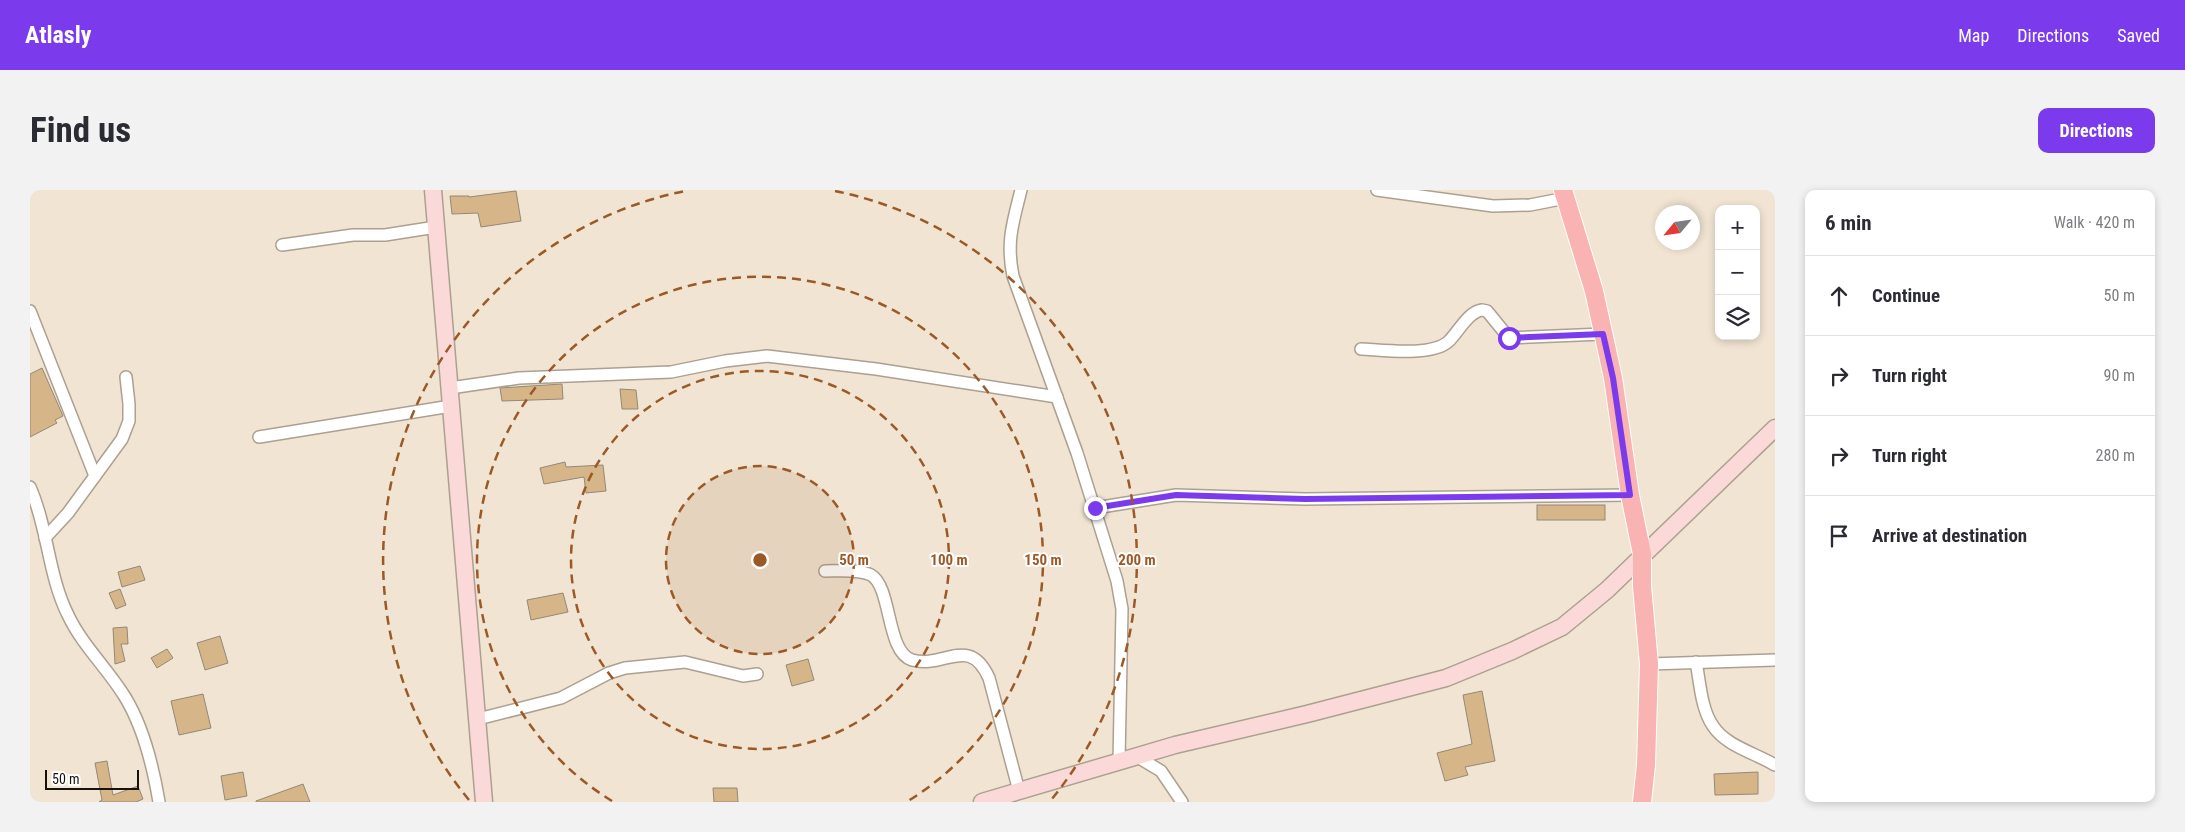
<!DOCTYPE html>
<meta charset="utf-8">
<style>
body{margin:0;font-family:"Roboto Condensed",sans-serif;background:#f2f2f3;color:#2b2b33}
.controls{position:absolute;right:15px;top:15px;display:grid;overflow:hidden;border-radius:10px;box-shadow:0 2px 8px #0003}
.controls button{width:45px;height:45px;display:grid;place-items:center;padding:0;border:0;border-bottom:1px solid #e1e1e2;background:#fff;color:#2b2b33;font:25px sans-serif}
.compass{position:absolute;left:1625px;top:15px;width:45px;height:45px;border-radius:50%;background:#fff;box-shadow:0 2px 8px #0003;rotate:241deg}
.scale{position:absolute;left:15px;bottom:12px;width:94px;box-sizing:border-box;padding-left:5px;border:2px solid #17120c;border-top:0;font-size:14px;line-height:18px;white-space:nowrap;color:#17120c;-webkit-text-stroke:4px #fff;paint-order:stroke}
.stop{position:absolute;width:15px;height:15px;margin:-11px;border:4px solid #7c3aed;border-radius:50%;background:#fff}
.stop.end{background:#7c3aed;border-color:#fff;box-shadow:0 1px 5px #0008}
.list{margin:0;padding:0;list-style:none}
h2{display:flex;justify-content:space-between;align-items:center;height:65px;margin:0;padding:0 20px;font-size:21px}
h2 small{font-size:16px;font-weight:400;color:#7c7c81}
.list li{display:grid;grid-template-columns:32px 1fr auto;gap:15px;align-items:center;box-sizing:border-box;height:80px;padding:0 20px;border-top:1px solid #e1e1e2}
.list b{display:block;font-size:19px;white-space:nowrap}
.list em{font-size:16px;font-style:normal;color:#7c7c81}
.icon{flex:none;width:28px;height:28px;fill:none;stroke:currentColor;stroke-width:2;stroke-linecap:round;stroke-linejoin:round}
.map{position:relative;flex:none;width:1745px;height:612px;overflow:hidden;border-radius:10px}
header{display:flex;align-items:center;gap:30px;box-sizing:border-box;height:70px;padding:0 25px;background:#7c3aed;color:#fff}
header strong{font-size:24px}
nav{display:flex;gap:28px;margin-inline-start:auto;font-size:18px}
.intro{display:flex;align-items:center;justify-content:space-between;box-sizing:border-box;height:120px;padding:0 30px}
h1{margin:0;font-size:35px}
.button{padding:12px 22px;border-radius:10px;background:#7c3aed;color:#fff;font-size:18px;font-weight:700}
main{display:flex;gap:30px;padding:0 30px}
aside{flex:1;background:#fff;border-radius:10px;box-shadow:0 2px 8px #0003}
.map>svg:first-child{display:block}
.building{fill:#d6b588;stroke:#938878}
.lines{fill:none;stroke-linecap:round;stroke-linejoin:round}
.minor-casing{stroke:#aca090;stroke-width:14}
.secondary-casing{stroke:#aca090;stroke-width:19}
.primary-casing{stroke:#fff;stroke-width:20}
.minor{stroke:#fff;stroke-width:11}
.secondary{stroke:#fbd9d8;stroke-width:16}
.primary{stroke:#f8b3b2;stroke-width:18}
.route{stroke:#7c3aed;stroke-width:6}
.ring{fill:none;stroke:#9b5927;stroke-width:2.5;stroke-dasharray:9 6}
.centre{fill:#9b5927;stroke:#fff;stroke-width:2.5}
.ring-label{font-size:15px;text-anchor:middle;font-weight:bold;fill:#9b5927;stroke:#fff;stroke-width:4;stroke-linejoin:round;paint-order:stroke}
</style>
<header>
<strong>Atlasly</strong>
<nav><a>Map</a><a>Directions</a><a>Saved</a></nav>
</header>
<div class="intro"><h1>Find us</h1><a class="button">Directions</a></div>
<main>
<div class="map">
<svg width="1745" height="612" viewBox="0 0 1745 612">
<rect width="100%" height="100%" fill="#f1e4d3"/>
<!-- building -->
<g class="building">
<path d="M486 1 491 31 451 37 448 23 422 24 420 6H439V7Z"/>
<path d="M12 178 33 226 25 230 27 233 0 247V184Z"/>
<path d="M532 194 533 209 472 211 470 198Z"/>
<path d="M590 199 606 200 608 219H592Z"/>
<path d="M535 272 536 277 573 275 576 301 556 303 554 287 514 294 510 278Z"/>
<rect x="1507" y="315" width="68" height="15"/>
<path d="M110 376 115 390 92 397 88 382Z"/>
<path d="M90 399 96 415 86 419 79 403Z"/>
<path d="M533 403 538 422 501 430 497 410Z"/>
<path d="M97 437 98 454H91L95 471 85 474 83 438Z"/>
<path d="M190 446 198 473 175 480 167 453Z"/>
<path d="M137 459 143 468 127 478 121 468Z"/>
<path d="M778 469 784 490 762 496 756 475Z"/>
<path d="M1452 501 1465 571 1435 577 1438 585 1415 591 1407 563 1442 554 1433 505Z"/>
<path d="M173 504 181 538 149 545 141 511Z"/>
<path d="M77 571 83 605 108 596 113 609 106 612H69L72 610 65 573Z"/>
<path d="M213 582 217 606 195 610 191 586Z"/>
<path d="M1728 582V604L1685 605 1684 584Z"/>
<path d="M273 594 280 612H226V611Z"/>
<path d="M683 598H707L708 612H684Z"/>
</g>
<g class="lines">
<defs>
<g id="minor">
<path d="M991 0C983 32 976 52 983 86L1047 263 1087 391 1092 419 1089 571"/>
<path d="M1347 0 1463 16 1500 15 1536 8"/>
<path d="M252 55 323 45H355L406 37"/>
<path d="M0 121 65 286"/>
<path d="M1331 159C1353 160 1402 167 1419 151 1429 141 1438 122 1452 120L1457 121 1479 148 1573 144"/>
<path d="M420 198 489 188 641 182 695 171 737 166 846 179 1027 207"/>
<path d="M229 247 421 216"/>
<path d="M0 297C18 338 18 385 38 425 52 455 78 479 95 507 114 538 123 576 129 612"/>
<path d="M1065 318 1146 305 1275 309 1600 305"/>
<path d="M15 348 38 323 92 249 99 231V214L96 187"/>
<path d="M795 381C809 381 829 379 841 385 862 397 856 462 882 470 914 479 939 444 959 488L989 601"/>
<path d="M1666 472C1670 492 1671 519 1683 536 1696 556 1725 563 1745 575"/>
<path d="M1619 474 1745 470"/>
<path d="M448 529 531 508 579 483 595 478 655 472 713 486 727 484"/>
<path d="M1106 566 1131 581 1152 612"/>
</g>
<g id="secondary">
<path d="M403 0 454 612"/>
<path d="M952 612 1145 555 1277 524 1416 488 1482 461 1532 437 1577 400 1745 238"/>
</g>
<path id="primary" d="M1533 0 1564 101 1583 188 1600 305 1612 364V396L1619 474 1616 575 1612 612"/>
</defs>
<!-- minor casing -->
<use href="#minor" class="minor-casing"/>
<!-- secondary casing -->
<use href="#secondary" class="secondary-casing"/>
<!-- primary casing -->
<use href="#primary" class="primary-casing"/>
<!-- minor -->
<use href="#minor" class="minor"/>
<!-- secondary -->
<use href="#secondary" class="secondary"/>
<!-- primary -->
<use href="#primary" class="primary"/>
</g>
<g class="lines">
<!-- route -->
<path class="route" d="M1065 318 1146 305 1275 309 1600 305 1583 188 1573 144 1479 148"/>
</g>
<!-- distance rings -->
<circle cx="730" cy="370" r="94" fill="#9b5927" fill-opacity=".12"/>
<g class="ring">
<circle cx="730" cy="370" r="94"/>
<circle cx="730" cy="370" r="189"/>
<path d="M582 611A283 283 0 1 1 878 611"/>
<path d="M439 610A377 377 0 0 1 655 1M805 1A377 377 0 0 1 1021 610"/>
</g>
<circle cx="730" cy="370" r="8" class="centre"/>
<g class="ring-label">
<text x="824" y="375">50 m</text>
<text x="919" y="375">100 m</text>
<text x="1013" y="375">150 m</text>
<text x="1107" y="375">200 m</text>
</g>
</svg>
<div class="controls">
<button>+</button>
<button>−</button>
<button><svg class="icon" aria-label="layers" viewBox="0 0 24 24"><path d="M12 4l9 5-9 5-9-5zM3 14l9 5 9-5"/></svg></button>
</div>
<svg class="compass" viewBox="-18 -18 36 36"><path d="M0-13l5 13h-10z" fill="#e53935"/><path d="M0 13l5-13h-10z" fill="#7c7c81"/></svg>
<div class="scale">50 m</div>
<div class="stop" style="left:1479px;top:148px"></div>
<div class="stop end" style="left:1065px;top:318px"></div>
</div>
<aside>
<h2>6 min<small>Walk · 420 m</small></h2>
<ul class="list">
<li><svg class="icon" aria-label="ahead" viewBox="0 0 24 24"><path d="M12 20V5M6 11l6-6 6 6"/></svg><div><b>Continue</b></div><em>50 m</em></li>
<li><svg class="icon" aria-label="right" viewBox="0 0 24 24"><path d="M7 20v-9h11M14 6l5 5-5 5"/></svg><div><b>Turn right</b></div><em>90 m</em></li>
<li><svg class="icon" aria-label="right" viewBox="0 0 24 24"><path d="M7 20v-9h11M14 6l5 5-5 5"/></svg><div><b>Turn right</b></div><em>280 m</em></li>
<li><svg class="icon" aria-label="arrive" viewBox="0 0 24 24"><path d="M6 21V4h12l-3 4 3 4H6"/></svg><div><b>Arrive at destination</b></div></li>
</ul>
</aside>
</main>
